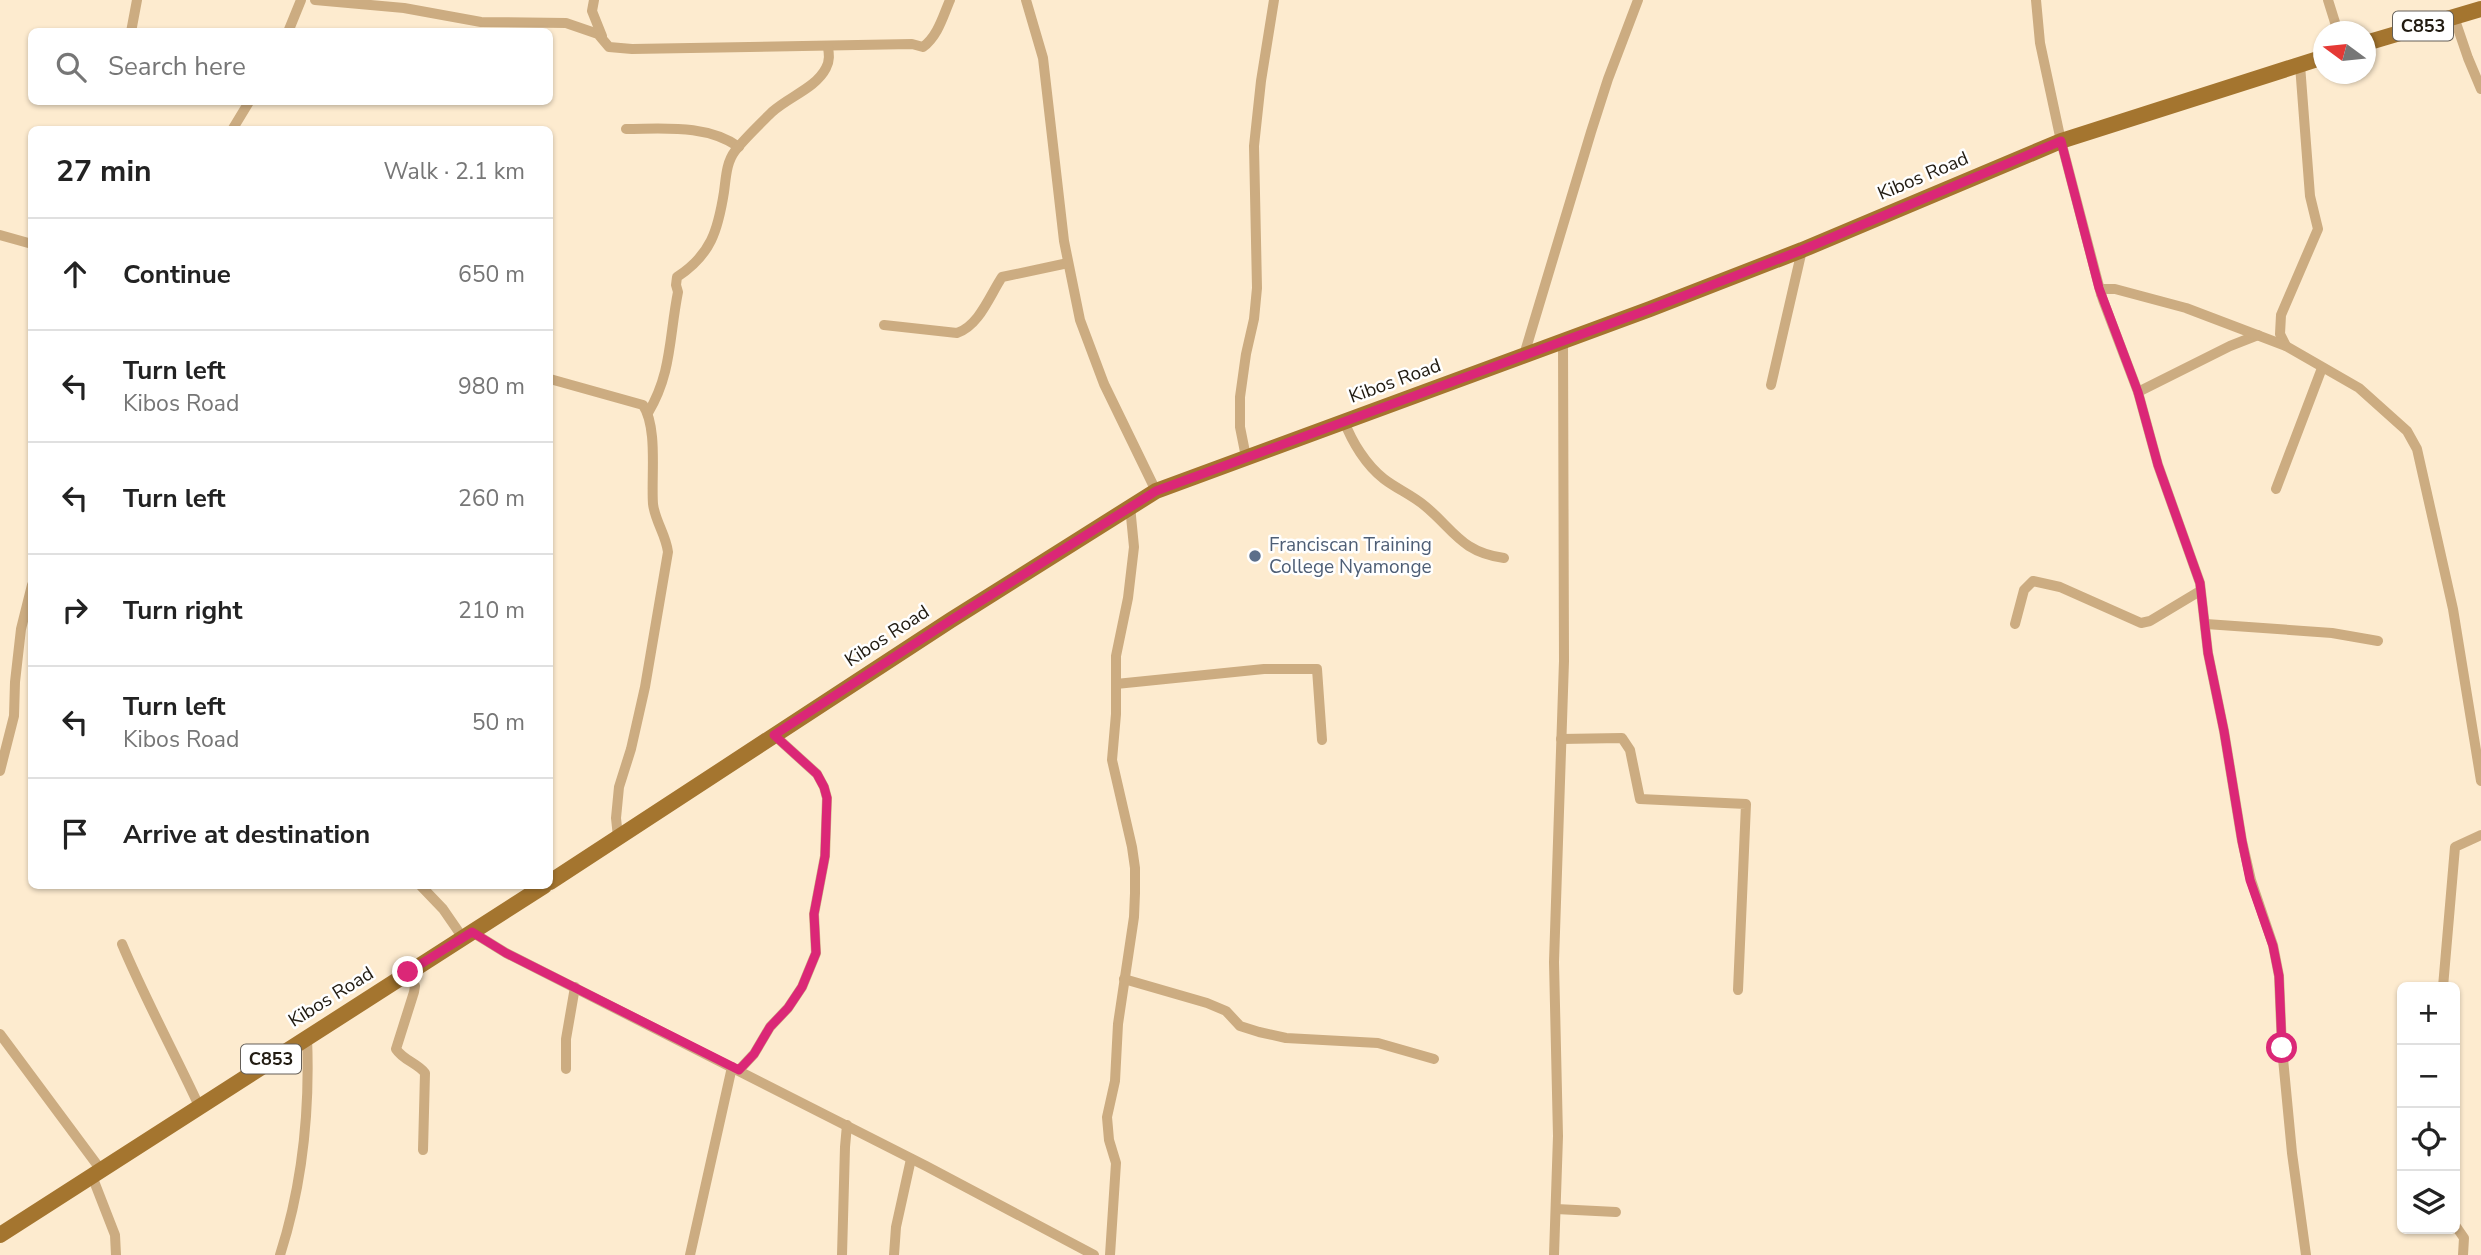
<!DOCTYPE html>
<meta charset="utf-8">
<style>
body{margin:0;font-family:"Nunito Sans",sans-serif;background:#f6f6f6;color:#222}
.controls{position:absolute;right:21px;bottom:21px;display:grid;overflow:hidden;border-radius:10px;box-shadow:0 2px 5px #0004}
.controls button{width:63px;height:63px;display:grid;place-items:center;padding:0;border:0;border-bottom:2px solid #e0e0e0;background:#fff;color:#222;font:35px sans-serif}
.compass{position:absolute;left:2313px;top:21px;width:63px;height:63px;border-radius:50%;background:#fff;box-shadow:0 2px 5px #0004;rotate:285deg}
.stop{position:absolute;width:21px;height:21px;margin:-16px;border:5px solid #db2777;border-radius:50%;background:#fff}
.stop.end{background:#db2777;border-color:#fff;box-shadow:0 2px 7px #0008}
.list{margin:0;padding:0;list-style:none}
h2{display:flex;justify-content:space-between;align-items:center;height:91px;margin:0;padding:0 28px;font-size:30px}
h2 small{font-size:23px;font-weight:400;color:#767676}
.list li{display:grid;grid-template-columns:46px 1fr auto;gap:21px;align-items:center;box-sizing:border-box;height:112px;padding:0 28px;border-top:2px solid #e0e0e0}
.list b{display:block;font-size:26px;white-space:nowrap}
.list p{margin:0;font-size:23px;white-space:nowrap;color:#767676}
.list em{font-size:23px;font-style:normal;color:#767676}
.icon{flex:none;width:38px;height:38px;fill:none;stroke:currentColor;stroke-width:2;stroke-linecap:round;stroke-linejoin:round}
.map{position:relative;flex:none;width:2481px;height:1255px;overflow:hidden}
.search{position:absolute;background:#fff;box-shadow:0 2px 5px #0004;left:28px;top:28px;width:525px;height:77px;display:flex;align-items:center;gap:18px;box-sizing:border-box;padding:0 24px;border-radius:10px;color:#767676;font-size:26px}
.panel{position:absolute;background:#fff;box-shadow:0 2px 5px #0004;left:28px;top:126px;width:525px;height:763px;border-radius:10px}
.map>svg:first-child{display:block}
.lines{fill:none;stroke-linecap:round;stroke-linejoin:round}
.minor{stroke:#ccac81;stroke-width:10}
.primary{stroke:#a4752f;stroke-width:16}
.route{stroke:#db2777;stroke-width:9}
.service-dot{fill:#5c6f8a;stroke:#fff;stroke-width:2.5}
.labels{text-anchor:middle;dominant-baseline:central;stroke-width:5;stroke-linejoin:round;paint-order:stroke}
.shield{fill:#fff;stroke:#645f58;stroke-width:2}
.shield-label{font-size:18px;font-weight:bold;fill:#211b11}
.street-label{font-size:19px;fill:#211b11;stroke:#fff}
.service-label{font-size:19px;fill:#4e5e75;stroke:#fff;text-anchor:start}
</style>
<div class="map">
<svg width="2481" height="1255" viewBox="0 0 2481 1255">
<rect width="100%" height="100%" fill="#fdebcf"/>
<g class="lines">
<!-- minor -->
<g class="minor">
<path d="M315 0 404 8 481 22 566 23 598 34 609 47 632 49 912 44 923 47C938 36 943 16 950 0"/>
<path d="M594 0 592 11 602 36"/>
<path d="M1026 0 1043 58 1064 241 1080 320 1104 384 1156 491"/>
<path d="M2036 0 2040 43 2061 141 2101 294"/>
<path d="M2328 0 2338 32"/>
<path d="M2454 17 2468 58 2481 89"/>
<path d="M131 32 137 0"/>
<path d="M288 32 301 0"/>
<path d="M626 129C664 129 706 124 739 147"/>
<path d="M232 130 249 102"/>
<path d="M0 235 32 244"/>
<path d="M884 325 957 333C979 326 990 295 1002 277L1068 263"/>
<path d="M2286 346 2280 334 2281 315 2318 229 2310 196 2300 65"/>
<path d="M1524 355 1591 132 1608 79 1638 0"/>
<path d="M550 379 643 405C658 428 651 476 653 504 655 521 666 535 668 552L645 687 631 749 619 787 616 818 618 837"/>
<path d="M1771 385 1802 250"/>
<path d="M2138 392 2230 346 2258 335"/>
<path d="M648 413C672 373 669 337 678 292L676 285 677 277C711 255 718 230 724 192 726 178 726 163 735 151 744 139 761 123 772 112 788 97 816 88 826 68 830 61 829 54 828 47"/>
<path d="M1344 421C1352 442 1366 465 1384 479 1397 489 1412 495 1425 506 1454 530 1461 552 1504 558"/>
<path d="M1246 457 1240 427V397L1246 354 1254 319 1257 288 1254 146 1261 81 1274 0"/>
<path d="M2276 489 2322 368"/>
<path d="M2015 624 2024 590 2033 581 2060 587 2141 623 2150 621 2200 591"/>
<path d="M2206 624 2332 633 2378 641"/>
<path d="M1116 684 1264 669H1317L1322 740"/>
<path d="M1561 739 1622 738 1630 750 1640 799 1746 804 1738 990"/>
<path d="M0 771 14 716 15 682 21 629 32 585"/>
<path d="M421 886 443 909 463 938"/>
<path d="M472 932 506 953 926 1166 1094 1255"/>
<path d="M122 944C145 999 174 1052 199 1106"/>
<path d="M408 972 415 986 414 992 396 1049C403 1060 417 1063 425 1073L423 1150"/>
<path d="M1124 979 1207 1003 1226 1011 1240 1026 1259 1032 1286 1038 1378 1043 1434 1059"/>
<path d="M2443 987 2455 847 2481 835"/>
<path d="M0 1034 101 1170"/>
<path d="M566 1069V1039L575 987"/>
<path d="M739 1070 754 1054 770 1027 788 1008 802 987 816 953 814 914 825 856 827 798 824 787 817 774 774 735"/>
<path d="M92 1176 115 1235 116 1255"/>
<path d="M1556 1209 1616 1212"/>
<path d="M2455 1225 2464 1238 2463 1255"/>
<path d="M280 1255C302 1186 310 1109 307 1037"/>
<path d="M690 1255 732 1067"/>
<path d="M842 1255 845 1147 847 1125"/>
<path d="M894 1255 896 1227 911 1159"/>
<path d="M1110 1255 1116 1163 1109 1140 1107 1117 1115 1081 1118 1024 1134 917 1135 893V868L1132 847 1112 760 1116 714V656L1128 598 1134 547 1130 506"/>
<path d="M1554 1255 1558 1136 1554 962 1564 661 1563 341"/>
<path d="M2306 1255 2292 1153 2282 1048 2279 976 2273 945 2251 880 2242 841 2224 731 2208 653 2200 583 2158 465 2138 392 2103 300 2101 294 2104 289H2115L2186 308 2286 346 2359 388 2407 431 2417 449 2453 609 2481 781"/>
</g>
<!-- primary -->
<g class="primary">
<path d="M2366 43 2481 9"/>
<path d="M550 882 951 620 1156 491 1650 309 1802 250 2061 141 2324 57"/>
<path d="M0 1235 544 886"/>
</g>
</g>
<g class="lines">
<!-- route -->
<path class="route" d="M408 972 472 932 506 953 739 1070 754 1054 770 1027 788 1008 802 987 816 953 814 914 825 856 827 798 824 787 817 774 774 735 951 620 1156 491 1650 309 1802 250 2061 141 2099 288 2138 392 2158 465 2200 583 2208 653 2224 731 2242 841 2250 880 2273 946 2279 976 2282 1048"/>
</g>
<!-- markers -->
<circle class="service-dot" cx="1255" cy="556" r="7"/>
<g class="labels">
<!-- shield labels -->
<g class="shield">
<rect x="2393" y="11.5" width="60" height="29" rx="5"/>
<rect x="241" y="1044.5" width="60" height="29" rx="5"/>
</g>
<g class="shield-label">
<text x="2423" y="26">C853</text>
<text x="271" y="1059">C853</text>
</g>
<!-- street labels -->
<g class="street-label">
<text transform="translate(1923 176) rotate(-23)">Kibos Road</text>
<text transform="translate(1395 381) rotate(-20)">Kibos Road</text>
<text transform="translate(887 636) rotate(-33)">Kibos Road</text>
<text transform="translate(331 997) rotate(-32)">Kibos Road</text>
</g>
<!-- service labels -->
<g class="service-label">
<text x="1269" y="545">Franciscan Training<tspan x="1269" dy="22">College Nyamonge</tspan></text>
</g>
</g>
</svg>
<div class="controls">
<button>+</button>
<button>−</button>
<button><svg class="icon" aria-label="locate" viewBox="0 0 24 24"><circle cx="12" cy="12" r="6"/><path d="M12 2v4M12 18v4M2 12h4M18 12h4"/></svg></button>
<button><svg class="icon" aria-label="layers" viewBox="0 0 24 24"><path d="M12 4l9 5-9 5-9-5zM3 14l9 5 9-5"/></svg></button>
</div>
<svg class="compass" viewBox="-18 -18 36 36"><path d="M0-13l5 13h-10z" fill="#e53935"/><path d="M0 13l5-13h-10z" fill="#767676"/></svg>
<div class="stop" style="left:2282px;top:1048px"></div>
<div class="stop end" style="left:408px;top:972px"></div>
<div class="search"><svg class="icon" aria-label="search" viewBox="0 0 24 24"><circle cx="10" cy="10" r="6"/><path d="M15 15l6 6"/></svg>Search here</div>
<section class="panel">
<h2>27 min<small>Walk · 2.1 km</small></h2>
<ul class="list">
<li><svg class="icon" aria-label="ahead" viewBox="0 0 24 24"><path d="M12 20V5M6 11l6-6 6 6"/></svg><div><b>Continue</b></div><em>650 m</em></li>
<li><svg class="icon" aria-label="left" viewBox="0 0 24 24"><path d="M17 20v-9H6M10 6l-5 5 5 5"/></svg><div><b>Turn left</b><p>Kibos Road</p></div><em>980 m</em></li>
<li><svg class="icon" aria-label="left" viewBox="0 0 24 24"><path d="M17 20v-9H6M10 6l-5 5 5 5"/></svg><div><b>Turn left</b></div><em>260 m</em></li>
<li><svg class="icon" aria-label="right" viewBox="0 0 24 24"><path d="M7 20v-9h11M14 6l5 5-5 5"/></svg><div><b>Turn right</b></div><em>210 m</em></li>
<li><svg class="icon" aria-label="left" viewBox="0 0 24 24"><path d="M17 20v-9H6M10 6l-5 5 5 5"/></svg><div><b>Turn left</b><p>Kibos Road</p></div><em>50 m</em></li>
<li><svg class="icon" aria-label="arrive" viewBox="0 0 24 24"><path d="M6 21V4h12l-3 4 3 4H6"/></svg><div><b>Arrive at destination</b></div></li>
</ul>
</section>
</div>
